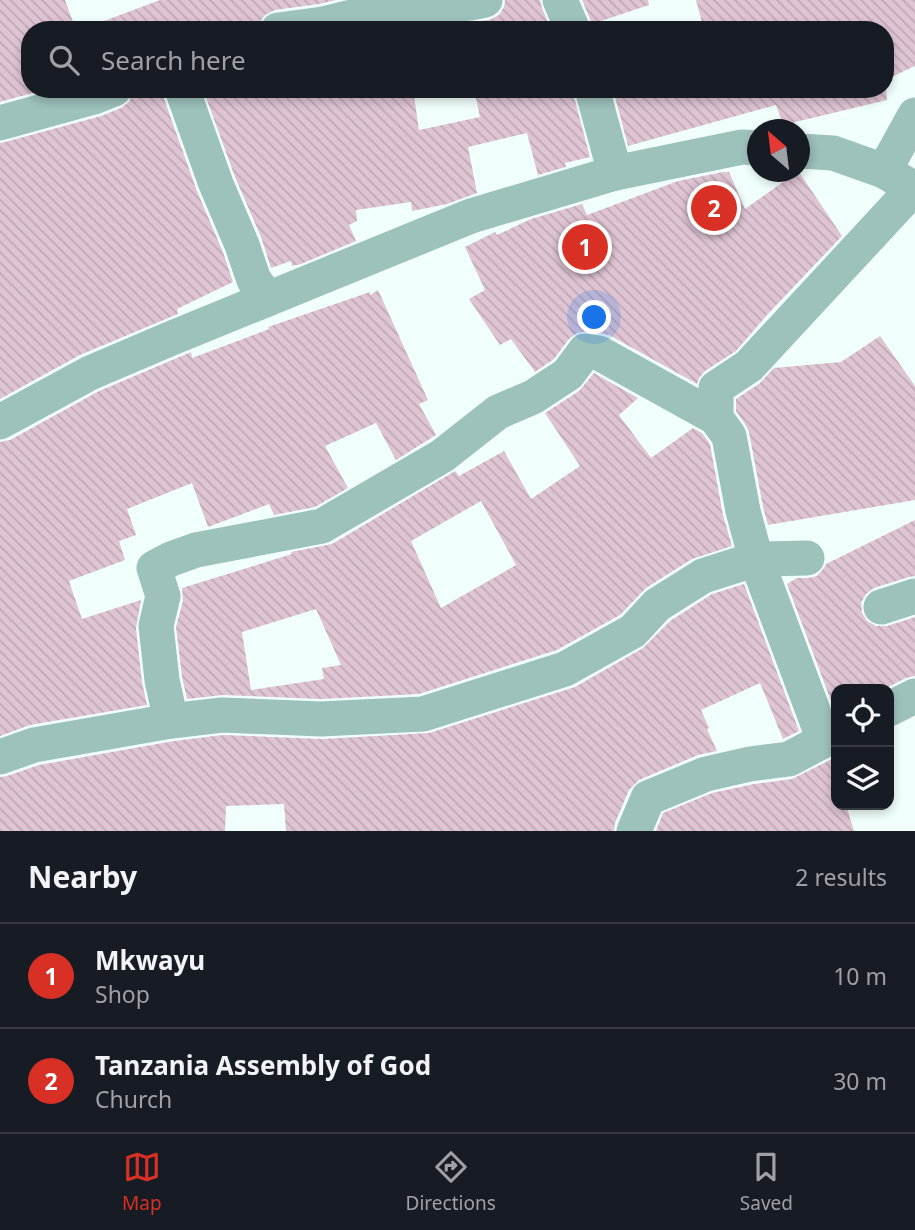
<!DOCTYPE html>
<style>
body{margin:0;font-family:"Noto Sans",sans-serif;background:#20242c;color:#f1f3f6}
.controls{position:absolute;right:21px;bottom:21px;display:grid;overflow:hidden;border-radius:14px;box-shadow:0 4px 10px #0003}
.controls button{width:63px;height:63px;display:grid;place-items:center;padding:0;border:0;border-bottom:2px solid #363941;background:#171b24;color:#f1f3f6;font:35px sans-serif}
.compass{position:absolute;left:747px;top:119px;width:63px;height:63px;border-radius:50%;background:#171b24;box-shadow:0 4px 10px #0003;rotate:332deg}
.you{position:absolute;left:595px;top:318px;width:24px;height:24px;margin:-18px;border:5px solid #fff;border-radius:50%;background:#1a73e8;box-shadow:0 0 0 10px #1a73e833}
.badge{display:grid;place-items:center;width:46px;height:46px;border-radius:50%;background:#d93025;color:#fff;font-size:23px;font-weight:700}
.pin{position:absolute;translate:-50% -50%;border:4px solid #fff;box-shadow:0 2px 7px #0006}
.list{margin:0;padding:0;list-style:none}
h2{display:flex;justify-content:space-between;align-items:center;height:91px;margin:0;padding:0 28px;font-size:30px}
h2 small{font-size:23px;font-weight:400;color:#9ea1a6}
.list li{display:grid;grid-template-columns:46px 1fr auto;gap:21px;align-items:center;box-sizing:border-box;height:105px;padding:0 28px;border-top:2px solid #363941}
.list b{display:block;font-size:26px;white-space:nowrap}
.list p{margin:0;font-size:23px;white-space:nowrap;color:#9ea1a6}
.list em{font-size:23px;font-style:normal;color:#9ea1a6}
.icon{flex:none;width:38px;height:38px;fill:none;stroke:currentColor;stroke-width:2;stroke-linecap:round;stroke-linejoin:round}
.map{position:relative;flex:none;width:915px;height:831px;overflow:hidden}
.search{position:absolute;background:#171b24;box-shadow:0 4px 10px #0003;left:21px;right:21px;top:21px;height:77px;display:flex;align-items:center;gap:18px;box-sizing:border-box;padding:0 24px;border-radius:28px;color:#9ea1a6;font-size:26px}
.sheet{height:301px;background:#171b24}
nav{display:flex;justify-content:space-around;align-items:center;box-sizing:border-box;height:98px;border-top:2px solid #363941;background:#171b24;font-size:19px;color:#9ea1a6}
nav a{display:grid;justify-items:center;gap:4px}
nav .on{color:#d93025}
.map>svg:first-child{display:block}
.building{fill:url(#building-back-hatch);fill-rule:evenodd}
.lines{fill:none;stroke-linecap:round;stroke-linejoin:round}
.minor{stroke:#9dc1bb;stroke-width:35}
</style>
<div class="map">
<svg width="915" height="831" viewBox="0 0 915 831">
<defs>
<pattern id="building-back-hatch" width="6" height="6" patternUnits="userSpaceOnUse" patternTransform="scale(1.75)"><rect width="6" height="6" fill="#dfc4d4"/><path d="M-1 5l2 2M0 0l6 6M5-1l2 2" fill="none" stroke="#bfa8b6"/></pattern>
</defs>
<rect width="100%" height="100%" fill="#f1fffc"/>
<!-- building -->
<g class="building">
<path d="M0 0H65L76 30H30V89H47L0 102Z"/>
<path d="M160 0H336L319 4 275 10 265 15 260 22 258 30H89L88 27Z"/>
<path d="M505 0H540L542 8 551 30H407L489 20 499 15 504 7Z"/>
<path d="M582 0H648L649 5 592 24Z"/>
<path d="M696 0H915V66L885 80V30H704Z"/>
<path d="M134 89H162L163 96 197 191 223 252 233 282 177 309 178 314 80 355 0 399V143L5 142 101 116 121 108 129 102Z"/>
<path d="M203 89H413L419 130 480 117 474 89H572L590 157 565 163 566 167 538 175 527 133 468 147 477 193 447 204 412 211 411 202 356 210 357 221 349 225 356 241 301 264 292 266 291 261 271 268 261 237 235 177Z"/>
<path d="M613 89H886L887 100 783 125 776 105 628 146Z"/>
<path d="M723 172H729L745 209 797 172H799L842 236 767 315 736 351 705 371 699 378 697 384 609 335 588 331 577 333 569 339 554 359 535 372 511 339 500 345 469 299 485 290 465 247 495 232 497 235 531 219 582 204 587 215 678 181Z"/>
<path d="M378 290 428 400 419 404 436 435 396 460 376 423 325 446 348 488 315 507 274 515 269 504 208 527 192 483 127 509 136 535 119 541 125 560 69 581 82 619 141 600 136 628 142 682 147 705 30 725 0 736V442L10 440 99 391 191 352 192 358 269 329 268 327 370 292V295Z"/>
<path d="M880 336 915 386V500L768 525 763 507 749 432 745 424 736 411V399L760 383 774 368 841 362Z"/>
<path d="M594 373 638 398 619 415 651 458 693 428 702 433 710 444 723 515 732 546 692 559 646 588 620 615 557 650 419 694 321 699 223 695 187 699 182 677 176 627 183 601 182 588 292 554 291 552 332 544 455 471 459 476 504 451 531 499 580 466 545 413 579 391ZM481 501 516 565 441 608 411 541ZM316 609 341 665 322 668 324 679 251 690 242 632Z"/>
<path d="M915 520V576L909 577 874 588 866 594 861 603 862 613 867 621 876 626H887L915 617V676L906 678 884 689H836V714L787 584 797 578H808L817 576 824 568 826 564Z"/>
<path d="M744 584 799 731 783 739 760 683 701 710 709 728 707 729 717 751 698 755 639 780 629 790 615 823 614 831H286L284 804 226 806 225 831H0V777L7 776 39 765 174 741 223 735 322 739 429 733 575 687 643 648 670 621 712 594Z"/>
<path d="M832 759 836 773V805H846L854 831H656L663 813 712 793 754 784 792 779Z"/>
</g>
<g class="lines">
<!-- minor -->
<g class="minor">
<path d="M560 0 573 30"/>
<path d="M278 30 323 24 364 14 470 3 485 0"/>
<path d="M182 89 216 184 242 245 254 280 268 299"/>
<path d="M592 89 615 173"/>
<path d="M0 123 94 97 114 89"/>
<path d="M800 151 833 153 884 171 915 189"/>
<path d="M884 171 915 115"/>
<path d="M0 422 90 373 172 338 471 216 615 173 742 147 758 148"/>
<path d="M881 607 915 596"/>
<path d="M889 709 915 696"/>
<path d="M171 721 162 680 156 626 163 596 154 568 171 559 196 550 322 526 442 456 498 412 533 397 568 374 585 351 599 353 716 418"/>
<path d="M824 740 756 559 743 511 729 436 716 418V388L749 366 914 188"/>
<path d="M0 757 34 745 171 721 222 715 321 719 423 714 565 669 633 631 657 605 703 576 756 559 807 558"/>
<path d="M634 831 648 798 706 774 750 764 789 759 836 734"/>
</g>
</g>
</svg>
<div class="controls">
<button><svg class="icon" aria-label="locate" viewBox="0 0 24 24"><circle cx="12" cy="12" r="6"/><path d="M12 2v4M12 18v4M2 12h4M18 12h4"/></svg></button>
<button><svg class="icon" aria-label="layers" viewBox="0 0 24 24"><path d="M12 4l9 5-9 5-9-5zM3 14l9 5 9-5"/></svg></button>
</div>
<svg class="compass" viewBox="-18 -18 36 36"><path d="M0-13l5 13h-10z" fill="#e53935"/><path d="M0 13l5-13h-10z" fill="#9ea1a6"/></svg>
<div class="you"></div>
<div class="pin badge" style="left:585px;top:247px">1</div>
<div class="pin badge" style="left:714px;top:208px">2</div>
<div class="search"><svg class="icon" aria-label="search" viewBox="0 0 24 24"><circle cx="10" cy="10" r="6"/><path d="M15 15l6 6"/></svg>Search here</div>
</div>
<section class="sheet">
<h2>Nearby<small>2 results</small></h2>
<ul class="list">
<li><span class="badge">1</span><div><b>Mkwayu</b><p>Shop</p></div><em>10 m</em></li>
<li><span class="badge">2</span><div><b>Tanzania Assembly of God</b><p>Church</p></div><em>30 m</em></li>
</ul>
</section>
<nav>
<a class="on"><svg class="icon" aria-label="map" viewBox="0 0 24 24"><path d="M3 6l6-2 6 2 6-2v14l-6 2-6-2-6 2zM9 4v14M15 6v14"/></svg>Map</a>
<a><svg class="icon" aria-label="directions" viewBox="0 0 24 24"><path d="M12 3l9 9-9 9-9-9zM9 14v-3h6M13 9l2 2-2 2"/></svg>Directions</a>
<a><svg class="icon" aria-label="saved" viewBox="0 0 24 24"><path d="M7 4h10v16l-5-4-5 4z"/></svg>Saved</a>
</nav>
